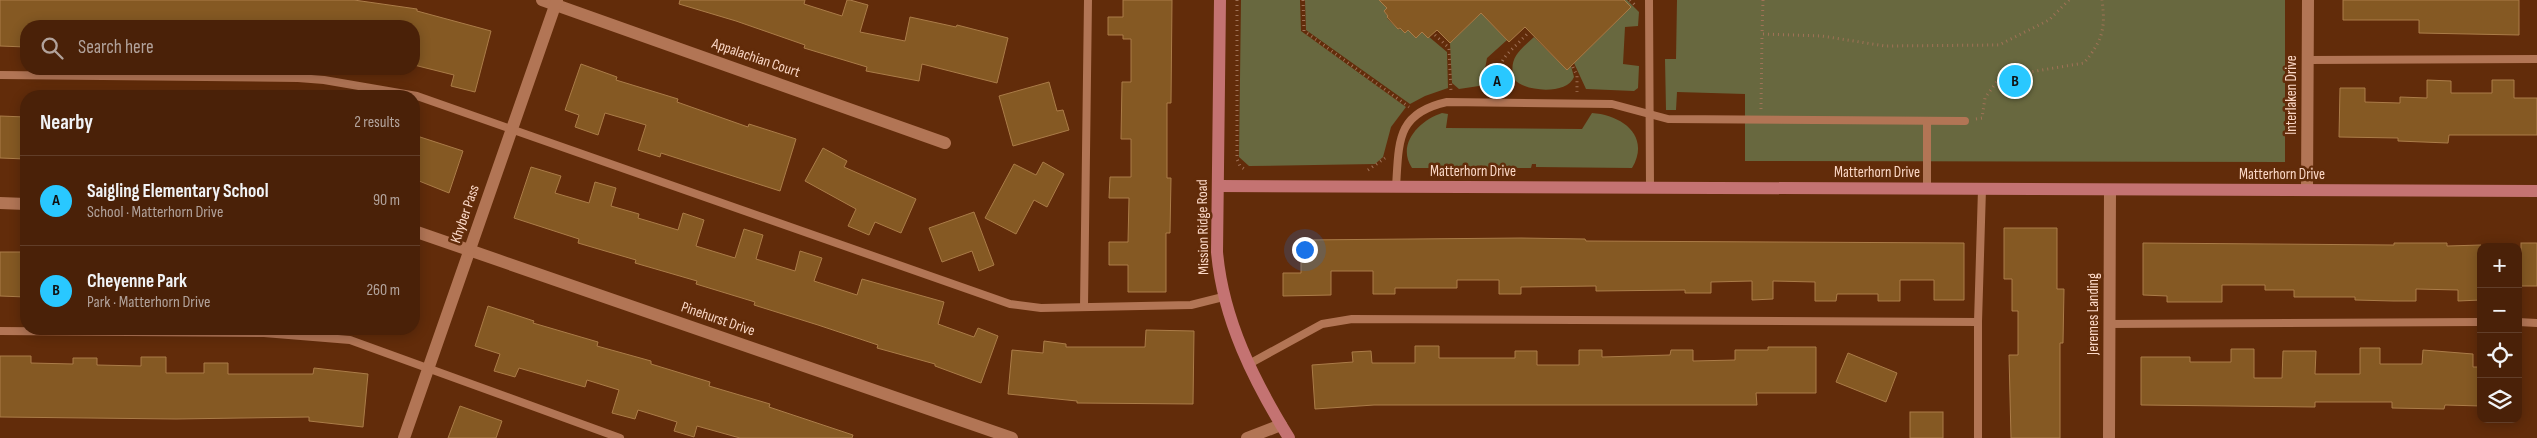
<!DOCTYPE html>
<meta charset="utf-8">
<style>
body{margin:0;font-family:"Sofia Sans Condensed",sans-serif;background:#542e16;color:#f1f3f6}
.controls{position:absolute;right:15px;bottom:15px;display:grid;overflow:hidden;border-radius:10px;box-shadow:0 2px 12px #0003}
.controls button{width:45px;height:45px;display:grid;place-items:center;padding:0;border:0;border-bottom:1px solid #613e29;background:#4a2108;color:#f1f3f6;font:25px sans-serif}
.you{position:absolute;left:1304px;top:249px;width:18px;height:18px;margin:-12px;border:4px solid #fff;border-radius:50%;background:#1a73e8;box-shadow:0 0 0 8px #1a73e833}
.badge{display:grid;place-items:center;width:32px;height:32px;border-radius:50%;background:#29c8ff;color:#111;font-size:16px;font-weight:700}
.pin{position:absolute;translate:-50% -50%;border:2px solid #fff;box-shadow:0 1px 5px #0006}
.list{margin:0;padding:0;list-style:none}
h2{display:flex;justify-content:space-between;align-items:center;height:65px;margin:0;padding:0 20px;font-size:21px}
h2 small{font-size:16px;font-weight:400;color:#b2a39c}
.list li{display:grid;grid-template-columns:32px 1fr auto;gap:15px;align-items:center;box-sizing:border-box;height:90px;padding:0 20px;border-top:1px solid #613e29}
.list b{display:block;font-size:19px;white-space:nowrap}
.list p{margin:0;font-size:16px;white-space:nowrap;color:#b2a39c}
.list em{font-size:16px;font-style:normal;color:#b2a39c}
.icon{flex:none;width:28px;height:28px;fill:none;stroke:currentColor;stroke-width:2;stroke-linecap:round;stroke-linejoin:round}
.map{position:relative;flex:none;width:2537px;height:438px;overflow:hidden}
.search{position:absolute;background:#4a2108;box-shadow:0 2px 12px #0003;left:20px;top:20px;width:400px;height:55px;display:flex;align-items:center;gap:12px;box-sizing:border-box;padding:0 18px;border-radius:20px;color:#b2a39c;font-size:19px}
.panel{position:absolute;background:#4a2108;box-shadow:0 2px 12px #0003;left:20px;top:90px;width:400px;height:245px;border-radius:20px}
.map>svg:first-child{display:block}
.green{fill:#68683f}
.building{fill:#855923;stroke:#ab7c48}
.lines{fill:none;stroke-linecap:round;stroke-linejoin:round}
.path{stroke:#a07257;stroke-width:3;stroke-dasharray:1 4;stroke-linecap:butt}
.lane{stroke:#b27555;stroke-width:8}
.street{stroke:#b27555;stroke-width:12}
.secondary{stroke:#c47372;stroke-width:12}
.labels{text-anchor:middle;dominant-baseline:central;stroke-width:5;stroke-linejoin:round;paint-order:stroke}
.street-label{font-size:15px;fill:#fbd8c7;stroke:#622c0a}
</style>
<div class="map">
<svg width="2537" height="438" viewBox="0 0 2537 438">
<rect width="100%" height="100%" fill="#622c0a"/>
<!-- green -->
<g class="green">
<path d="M1241 0H1300L1301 31 1406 107 1391 127 1383 157 1375 164 1249 166 1239 157Z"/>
<path d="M1305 0H1379L1387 8 1384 11 1388 16 1387 18 1398 29 1408 30 1416 38 1422 31 1447 52 1448 88 1425 96 1410 104 1306 30Z"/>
<path d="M1624 0H1627L1639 12 1638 26 1625 27 1623 64 1639 66 1638 88 1634 91 1586 89 1574 63 1631 7Z"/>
<path d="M1677 0H2285V162L1745 161V94L1677 92 1676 110H1666L1665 59H1676Z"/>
<path d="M1481 13 1507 40 1487 58 1483 80 1479 86 1459 89 1452 83 1450 43Z"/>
<path d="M1534 37 1567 70 1571 66 1574 77C1567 95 1524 92 1514 79 1508 58 1520 50 1534 37Z"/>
<path d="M1442 113 1448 114 1446 128 1582 129 1592 113C1622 115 1651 136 1632 168L1536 167V164H1532L1531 168H1412C1396 144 1420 120 1442 113Z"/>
</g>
<!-- building -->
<g class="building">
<path d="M0 0H354L417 9V11L491 31 475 92 451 86 454 75 414 65V26H26V47L0 46Z"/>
<path d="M680 0H805L804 4 842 16 847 0H850L868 5 860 32 905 41 910 17 956 27 957 25 1008 38 997 83 922 64 919 81 866 71 867 67 804 48 805 45 736 21 679 4Z"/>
<path d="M1123 0H1172L1171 103H1167V178H1171L1170 233H1166V292H1128V265H1109V242H1128L1129 198H1109L1110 177H1131V139H1121L1122 82H1131V39H1123V35H1108V17H1123Z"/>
<path d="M1379 0H1624L1631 7 1567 70 1525 27 1509 42 1481 13 1450 43 1437 30 1428 38 1422 32 1416 38 1408 30 1405 33 1400 28 1398 29 1387 17 1388 16 1384 11 1387 8Z"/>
<path d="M2343 0H2519V35L2419 33V20H2343Z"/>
<path d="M581 64 617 77 616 80 678 99 677 102 748 127 749 124 796 139 780 191 661 153 660 157 638 150 646 125 605 113 598 135 575 127 579 115 565 110Z"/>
<path d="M2427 80 2451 81V93H2492V80H2514V98H2537V135H2449L2448 143 2398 141V138L2339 137 2340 88H2365V102L2400 103V97L2427 98Z"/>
<path d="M1049 82 1057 111 1063 110 1069 130 1013 146 999 96Z"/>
<path d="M0 116 26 117V159L0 158Z"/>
<path d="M414 135 463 151 449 193 414 179Z"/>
<path d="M823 148 847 161 844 167 916 199 901 233 875 222 869 235 848 226 856 209 805 181Z"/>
<path d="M1043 162 1064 174 1047 207 1034 200 1016 234 985 218 1014 164 1036 175Z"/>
<path d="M531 167 561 176 555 193 589 203 595 182 616 188 611 206 639 214 638 218 678 230 683 213 704 220 696 246 735 258 744 229 763 235 756 259 795 271 800 251 822 258 814 281 857 295 862 279 944 302 938 324 974 337 978 328 998 336 981 383 935 366V364L877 348 878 345 818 325 754 305 755 302 696 284 697 281 635 263 636 260 578 243 579 239 514 218Z"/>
<path d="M974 212 994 265 979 271 972 251 942 262 929 228Z"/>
<path d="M2004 228H2057V289H2064L2063 343H2060V438H2011L2009 355H2018V311H2012V279H2004Z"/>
<path d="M1521 238 1585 239 1586 241 1964 243V300H1934V280H1900V301H1878V294H1837L1836 301H1815V282L1773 281V299L1752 300V281L1711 282V293H1685V290L1596 291V286L1521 287V294H1499V280H1457V288H1395V294H1373V271H1331V295L1283 296V273H1301V240Z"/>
<path d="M2143 243 2394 245V243H2447V246L2481 245V300L2458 301V290L2416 289V301H2393L2355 300V297H2294V290H2265V285H2222V302H2167V296L2143 295Z"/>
<rect x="2521" y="243" width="16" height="43"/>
<path d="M0 252H26V297L0 296Z"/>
<path d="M488 306 534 321 533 323 598 342 597 346 651 361V364L710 382 709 386 770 404 769 407 853 435 852 438H740L697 426 694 437 674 431 677 422 638 410 635 419 612 413 619 390 587 380 585 387 519 368 515 377 494 371 500 354 475 346Z"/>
<path d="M1146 330 1194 331 1193 404 1077 403V401L1008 394 1012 350 1043 353 1044 341 1066 344V347H1145Z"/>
<path d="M1415 346H1439V358H1515V351H1537V365H1579V350H1602V357L1670 355 1671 350H1693V361L1735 360V350H1768V347H1816V393H1756L1757 405H1374L1315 409 1312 365 1353 362 1352 352 1371 351 1372 363H1415Z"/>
<path d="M2360 348H2380V364H2422L2423 350 2473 354V367H2481V406L2445 405 2444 409 2392 408V402H2315V407L2141 405V357H2190V362H2231V349H2254V378H2282L2283 351H2316L2315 374H2360Z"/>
<path d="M1848 353 1897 373 1886 402 1836 382Z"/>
<path d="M0 356H31V363L73 364V358H97V365L141 366V357H166V373H204V363H228V374H313L314 368 368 374 363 427 309 421V417L176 419 0 417Z"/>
<path d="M460 406 502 421 496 438H448Z"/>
<rect x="1910" y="412" width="33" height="26"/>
</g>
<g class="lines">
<!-- path -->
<g class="path">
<path d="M1237 0V159L1240 166 1246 170"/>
<path d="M1303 0 1304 31 1409 107"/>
<path d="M1630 0 1637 7"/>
<path d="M1763 0 1762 34 1822 36 1885 46 1999 45 2049 20 2069 0"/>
<path d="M1435 35 1449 48 1451 92"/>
<path d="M1573 67 1577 76V92"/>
<path d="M1501 90C1492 61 1509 54 1527 34"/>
<path d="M1761 109 1762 34"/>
<path d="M1976 119 1982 118 1985 98 2000 77 2084 63C2102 41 2106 29 2102 0"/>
<path d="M1368 170 1385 158"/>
</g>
<!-- lane -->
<g class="lane">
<path d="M1649 0 1650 188"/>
<path d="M2308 60 2537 59"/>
<path d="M0 75 298 78 324 80 417 96 1010 304 1041 308 1191 305 1223 297"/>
<path d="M1396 187C1399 142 1396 113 1447 102L1612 104 1668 119 1965 121"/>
<path d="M1927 189V121"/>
<path d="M1084 307 1088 0"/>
<path d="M2518 322 2537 323"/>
<path d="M2109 324 2481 322"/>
<path d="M0 331 264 333 350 340 620 438"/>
<path d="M1249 364 1322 324 1352 319 1978 322"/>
<path d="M1978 438V322L1982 189"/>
</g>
<!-- street -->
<g class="street">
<path d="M542 0 945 143"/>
<path d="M2307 190 2308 0"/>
<path d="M0 203 26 204"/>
<path d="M414 231 1012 438"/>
<path d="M404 438 557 0"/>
<path d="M1247 438 1281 425"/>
<path d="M2109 438 2110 190"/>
</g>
<!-- secondary -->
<g class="secondary">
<path d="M1220 0 1217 252C1223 320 1254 381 1289 438"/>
<path d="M1218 186 2537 191"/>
</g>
</g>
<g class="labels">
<!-- street labels -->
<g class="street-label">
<text transform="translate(756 58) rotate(19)">Appalachian Court</text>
<text transform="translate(2291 95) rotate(-90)">Interlaken Drive</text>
<text x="1473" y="171">Matterhorn Drive</text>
<text x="1877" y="172">Matterhorn Drive</text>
<text x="2282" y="174">Matterhorn Drive</text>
<text transform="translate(465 214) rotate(-71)">Khyber Pass</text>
<text transform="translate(1203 227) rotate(-91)">Mission Ridge Road</text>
<text transform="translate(2093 314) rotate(-90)">Jeremes Landing</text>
<text transform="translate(718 319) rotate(19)">Pinehurst Drive</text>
</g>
</g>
</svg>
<div class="controls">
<button>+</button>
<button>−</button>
<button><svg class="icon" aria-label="locate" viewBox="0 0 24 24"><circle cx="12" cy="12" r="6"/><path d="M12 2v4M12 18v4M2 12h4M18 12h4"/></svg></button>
<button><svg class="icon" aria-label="layers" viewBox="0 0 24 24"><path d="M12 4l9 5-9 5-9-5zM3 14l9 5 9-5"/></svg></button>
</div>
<div class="you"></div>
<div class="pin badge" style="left:1497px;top:81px">A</div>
<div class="pin badge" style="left:2015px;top:81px">B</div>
<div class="search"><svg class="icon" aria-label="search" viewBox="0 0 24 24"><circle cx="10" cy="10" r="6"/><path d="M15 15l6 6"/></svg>Search here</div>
<section class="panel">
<h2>Nearby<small>2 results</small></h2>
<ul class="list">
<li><span class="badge">A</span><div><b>Saigling Elementary School</b><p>School · Matterhorn Drive</p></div><em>90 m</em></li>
<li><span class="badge">B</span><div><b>Cheyenne Park</b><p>Park · Matterhorn Drive</p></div><em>260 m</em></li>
</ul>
</section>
</div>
